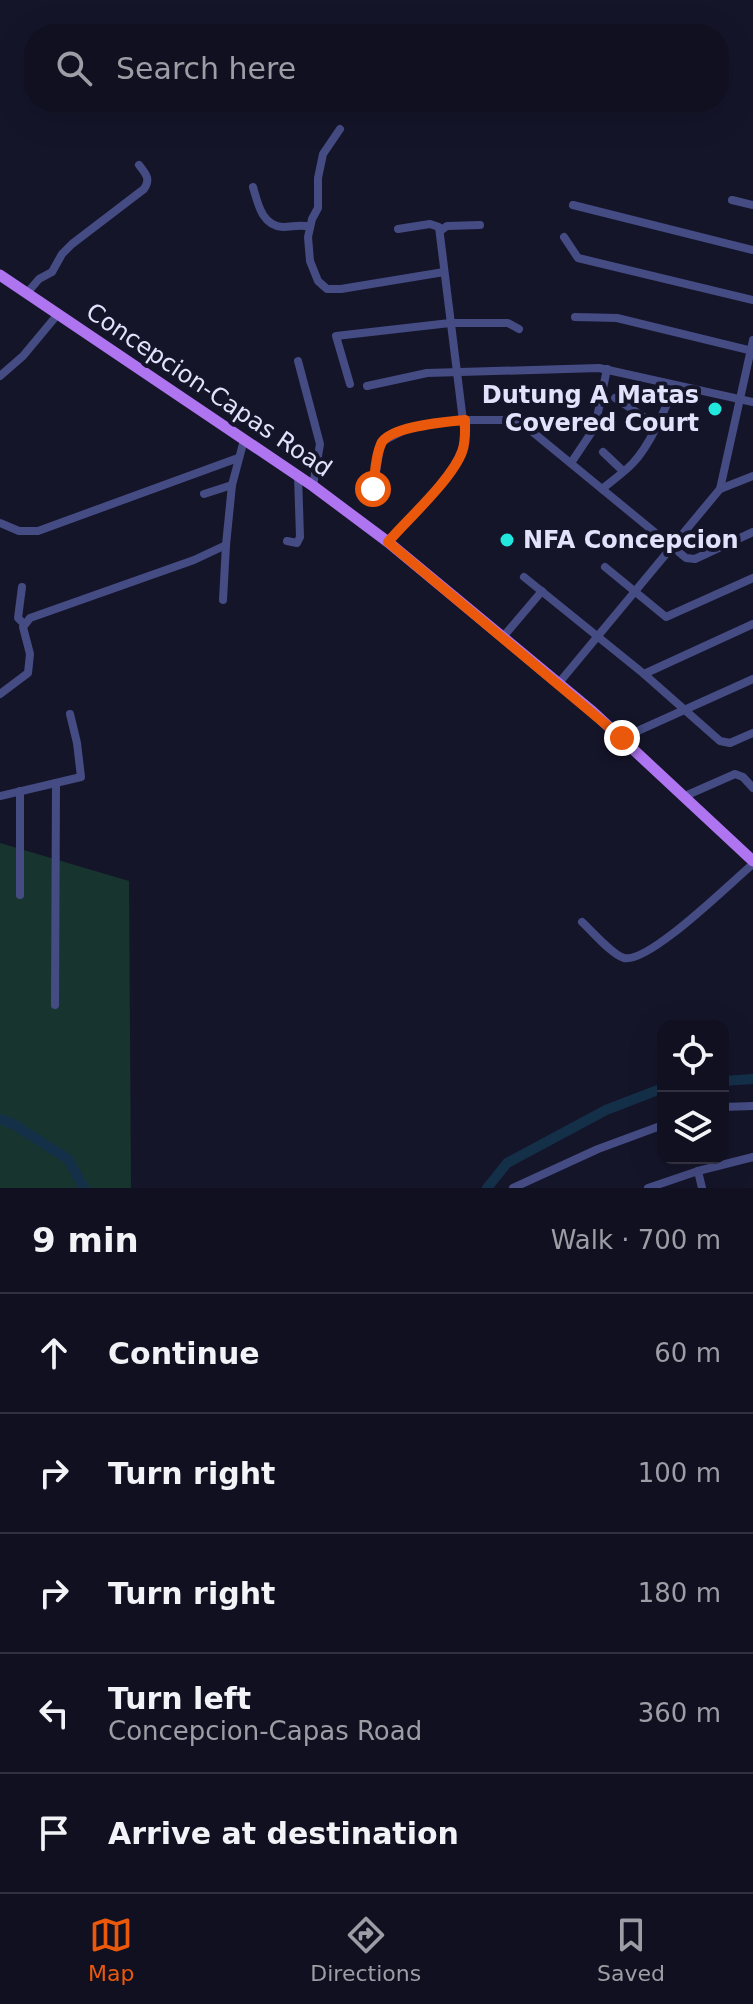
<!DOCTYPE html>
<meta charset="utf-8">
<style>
body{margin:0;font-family:"DejaVu Sans",sans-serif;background:#191929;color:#f1f3f6}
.controls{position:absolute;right:24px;bottom:24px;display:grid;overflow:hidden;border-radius:16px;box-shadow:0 8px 32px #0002}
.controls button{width:72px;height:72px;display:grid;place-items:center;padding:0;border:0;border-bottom:2px solid #30303e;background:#101020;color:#f1f3f6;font:40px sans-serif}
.stop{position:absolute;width:24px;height:24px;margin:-18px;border:6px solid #ea580c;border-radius:50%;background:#fff}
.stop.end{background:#ea580c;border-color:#fff;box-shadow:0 2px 8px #0008}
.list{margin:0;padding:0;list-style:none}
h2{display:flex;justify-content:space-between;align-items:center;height:104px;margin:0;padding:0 32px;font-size:34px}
h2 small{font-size:26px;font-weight:400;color:#9c9da5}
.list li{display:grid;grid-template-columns:52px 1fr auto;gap:24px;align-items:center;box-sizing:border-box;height:120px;padding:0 32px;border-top:2px solid #30303e}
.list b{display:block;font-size:30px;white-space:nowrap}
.list p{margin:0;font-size:26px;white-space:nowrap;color:#9c9da5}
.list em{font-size:26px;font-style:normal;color:#9c9da5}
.icon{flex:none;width:44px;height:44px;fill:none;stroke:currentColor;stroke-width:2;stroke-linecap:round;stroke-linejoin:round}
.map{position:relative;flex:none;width:753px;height:1188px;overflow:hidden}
.search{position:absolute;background:#101020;box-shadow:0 8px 32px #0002;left:24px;right:24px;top:24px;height:88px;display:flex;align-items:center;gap:20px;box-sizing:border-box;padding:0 28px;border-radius:32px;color:#9c9da5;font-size:30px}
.sheet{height:704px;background:#101020}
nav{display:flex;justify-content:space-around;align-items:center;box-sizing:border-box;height:112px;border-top:2px solid #30303e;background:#101020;font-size:22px;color:#9c9da5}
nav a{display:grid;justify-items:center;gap:4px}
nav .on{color:#ea580c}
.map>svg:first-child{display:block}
.green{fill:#18342f}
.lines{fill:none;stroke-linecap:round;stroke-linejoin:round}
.river{stroke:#143049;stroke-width:10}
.minor{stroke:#454c84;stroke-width:8}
.major{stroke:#af74f0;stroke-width:11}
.route{stroke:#ea580c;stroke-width:10}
.poi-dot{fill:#22e7dd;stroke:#15152a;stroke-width:3}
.labels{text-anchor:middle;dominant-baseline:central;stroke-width:8;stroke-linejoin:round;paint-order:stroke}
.street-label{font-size:24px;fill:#e1e2fc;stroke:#15152a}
.poi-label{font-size:24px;font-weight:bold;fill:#e1e2fc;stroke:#15152a;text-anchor:end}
</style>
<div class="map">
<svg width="753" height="1188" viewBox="0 0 753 1188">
<rect width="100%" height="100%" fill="#15152a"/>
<!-- green -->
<path class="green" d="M0 843 129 881 131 1188H0Z"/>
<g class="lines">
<!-- river -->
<g class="river">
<path d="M723 1081 753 1079"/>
<path d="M0 1119 13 1124 68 1159 84 1188"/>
<path d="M487 1188 507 1163 606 1110 663 1088"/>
</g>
<!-- minor -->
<g class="minor">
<path d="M340 129 323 154 318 178V208L312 219 308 237 310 261 318 281 327 289H341L444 272"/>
<path d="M253 187C258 204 262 226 283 227 293 227 300 224 310 227"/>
<path d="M732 200 753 205"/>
<path d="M573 205 753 250"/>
<path d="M440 231 447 226 480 225"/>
<path d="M564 237 578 258 753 300"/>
<path d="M27 293 39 279 52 272 62 254 72 244 144 189C151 179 146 174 139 165"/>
<path d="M575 317 617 318 753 351"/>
<path d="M298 361 320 444 313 486"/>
<path d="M0 376 23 356 58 314"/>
<path d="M350 384 336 336 450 323H508L519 329"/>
<path d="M367 386 427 373 599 368 753 402"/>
<path d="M615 398 656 425"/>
<path d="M603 452 623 471"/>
<path d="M571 463 595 427 607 369"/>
<path d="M373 489 381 442 409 428 428 424 465 420H518L686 558 695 559 753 532"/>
<path d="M602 489C612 481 623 473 632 464 649 447 666 409 674 385"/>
<path d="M720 489 753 340"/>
<path d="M204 494 232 485"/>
<path d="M0 523 19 531H38L238 458"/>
<path d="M287 541 297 543 300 537 298 476"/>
<path d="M388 542C413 514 460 474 465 437L439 227 430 224 398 229"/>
<path d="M605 567 666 617 753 578"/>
<path d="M524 577 644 674 720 741 730 743 753 733"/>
<path d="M22 587 18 618 24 624"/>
<path d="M223 600 226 545"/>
<path d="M503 637 542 591"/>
<path d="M644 674 753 624"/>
<path d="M558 684 720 489 753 476"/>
<path d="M0 694 28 673 30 654 23 627 30 618 194 560 226 545 232 485 244 440"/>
<path d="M622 738 753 679"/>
<path d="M20 791V895"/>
<path d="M0 796 81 777 77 743 70 714"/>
<path d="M685 796 735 774 743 777 753 788"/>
<path d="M582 922C592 931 612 955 624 958 649 964 731 882 753 864"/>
<path d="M55 1005 56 783"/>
<path d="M723 1107 753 1106"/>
<path d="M698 1171 702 1188"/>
<path d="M513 1188 598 1149 663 1125"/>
<path d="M648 1188 698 1171 753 1157"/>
</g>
<!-- major -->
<path class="major" d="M0 275 313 486 388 542 593 712 753 861"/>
</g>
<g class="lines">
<!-- route -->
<path class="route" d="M373 489C375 475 375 457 381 444 389 426 446 422 465 420 465 431 466 442 462 452 452 479 408 519 388 542L622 738"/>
</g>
<!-- markers -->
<g class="poi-dot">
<circle cx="715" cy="409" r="8"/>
<circle cx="507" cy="540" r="8"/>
</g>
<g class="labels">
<!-- street labels -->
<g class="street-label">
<text transform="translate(209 390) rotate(34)">Concepcion-Capas Road</text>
</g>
<!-- poi labels -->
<g class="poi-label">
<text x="699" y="395">Dutung A Matas<tspan x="699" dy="28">Covered Court</tspan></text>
<text x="523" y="540" text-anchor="start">NFA Concepcion</text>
</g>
</g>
</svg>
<div class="controls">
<button><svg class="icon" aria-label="locate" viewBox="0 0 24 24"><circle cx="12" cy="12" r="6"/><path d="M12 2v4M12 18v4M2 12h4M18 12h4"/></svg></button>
<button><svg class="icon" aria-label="layers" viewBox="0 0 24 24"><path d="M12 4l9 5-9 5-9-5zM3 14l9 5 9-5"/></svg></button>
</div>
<div class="stop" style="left:373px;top:489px"></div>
<div class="stop end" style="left:622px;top:738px"></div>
<div class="search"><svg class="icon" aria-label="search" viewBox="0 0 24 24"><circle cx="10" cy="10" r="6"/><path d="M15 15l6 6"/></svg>Search here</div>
</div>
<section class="sheet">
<h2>9 min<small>Walk · 700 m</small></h2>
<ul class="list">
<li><svg class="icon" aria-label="ahead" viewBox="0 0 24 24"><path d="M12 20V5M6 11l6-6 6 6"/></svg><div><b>Continue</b></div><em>60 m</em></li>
<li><svg class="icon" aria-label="right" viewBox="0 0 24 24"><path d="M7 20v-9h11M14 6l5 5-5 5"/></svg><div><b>Turn right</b></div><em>100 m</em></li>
<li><svg class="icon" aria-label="right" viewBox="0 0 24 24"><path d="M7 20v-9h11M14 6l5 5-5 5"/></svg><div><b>Turn right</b></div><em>180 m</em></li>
<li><svg class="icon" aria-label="left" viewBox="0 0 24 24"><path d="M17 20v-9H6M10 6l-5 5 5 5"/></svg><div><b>Turn left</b><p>Concepcion-Capas Road</p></div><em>360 m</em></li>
<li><svg class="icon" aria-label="arrive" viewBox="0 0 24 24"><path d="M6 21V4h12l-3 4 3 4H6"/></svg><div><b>Arrive at destination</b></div></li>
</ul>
</section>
<nav>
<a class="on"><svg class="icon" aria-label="map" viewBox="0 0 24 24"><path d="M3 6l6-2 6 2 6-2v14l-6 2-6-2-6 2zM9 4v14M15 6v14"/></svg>Map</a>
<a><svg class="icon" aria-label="directions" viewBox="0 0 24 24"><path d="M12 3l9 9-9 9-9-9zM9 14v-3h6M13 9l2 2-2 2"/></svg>Directions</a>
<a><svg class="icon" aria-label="saved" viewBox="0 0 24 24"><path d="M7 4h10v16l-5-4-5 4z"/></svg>Saved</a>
</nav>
